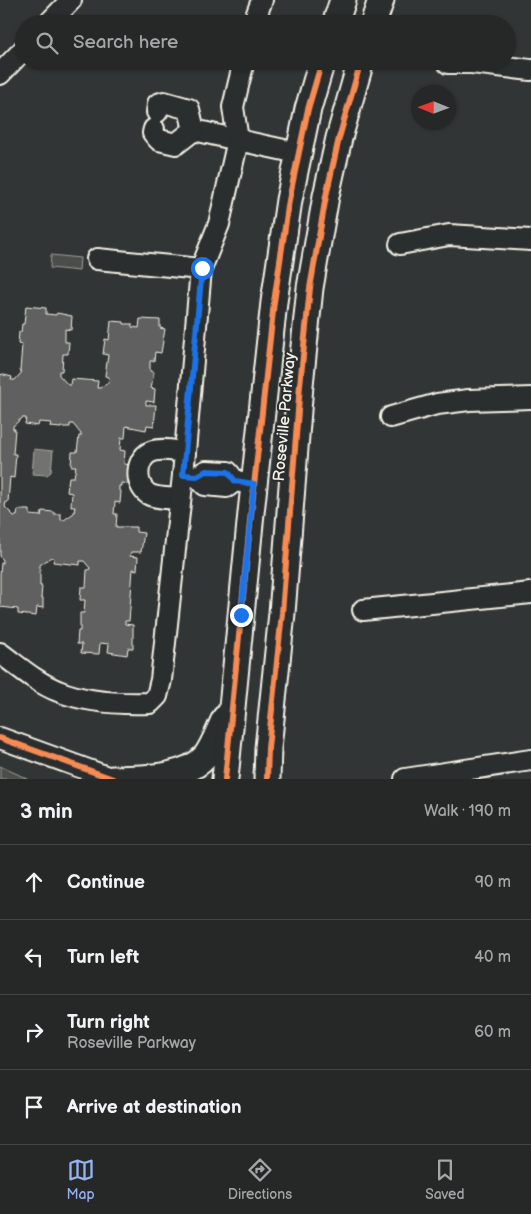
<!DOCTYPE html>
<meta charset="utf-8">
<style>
body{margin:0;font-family:"Balsamiq Sans",sans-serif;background:#2e3030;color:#f1f3f6}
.compass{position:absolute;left:411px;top:85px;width:45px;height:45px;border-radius:50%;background:#262828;box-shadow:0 1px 4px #0004;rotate:271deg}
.stop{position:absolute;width:15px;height:15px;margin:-11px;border:4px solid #1a73e8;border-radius:50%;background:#fff}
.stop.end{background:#1a73e8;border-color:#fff;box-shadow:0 1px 5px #0008}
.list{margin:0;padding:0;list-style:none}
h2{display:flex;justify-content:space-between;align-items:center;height:65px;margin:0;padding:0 20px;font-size:21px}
h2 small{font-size:16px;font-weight:400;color:#a4a6a8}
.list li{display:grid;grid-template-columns:32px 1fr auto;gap:15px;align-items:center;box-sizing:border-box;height:75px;padding:0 20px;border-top:1px solid #424445}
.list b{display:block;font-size:19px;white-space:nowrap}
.list p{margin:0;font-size:16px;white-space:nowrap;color:#a4a6a8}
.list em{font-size:16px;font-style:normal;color:#a4a6a8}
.icon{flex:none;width:28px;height:28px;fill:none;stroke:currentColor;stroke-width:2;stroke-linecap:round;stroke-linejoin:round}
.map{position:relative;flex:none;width:531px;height:779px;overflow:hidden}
.search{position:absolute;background:#262828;box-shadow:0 1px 4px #0004;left:15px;right:15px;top:15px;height:55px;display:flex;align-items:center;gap:12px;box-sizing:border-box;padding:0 18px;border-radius:28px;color:#a4a6a8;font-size:19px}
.sheet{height:365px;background:#262828}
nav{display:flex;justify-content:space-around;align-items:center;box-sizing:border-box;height:70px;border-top:1px solid #424445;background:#262828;font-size:14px;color:#a4a6a8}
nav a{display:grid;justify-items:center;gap:2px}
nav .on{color:#95b2f1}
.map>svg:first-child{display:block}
.green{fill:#4b4d4c;stroke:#a09f9a}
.water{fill:#727370;stroke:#a6a5a0}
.building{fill:#5f605f;stroke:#f4f1e8;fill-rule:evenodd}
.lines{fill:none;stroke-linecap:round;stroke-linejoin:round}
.minor-casing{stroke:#f4f1e8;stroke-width:24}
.major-casing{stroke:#f4f1e8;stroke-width:29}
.minor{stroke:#2a2d2e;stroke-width:20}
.major{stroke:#2a2d2e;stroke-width:25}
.cycleway-casing{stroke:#2a2d2e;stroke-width:9}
.cycleway{stroke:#f68b52;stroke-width:6}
.route{stroke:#1a73e8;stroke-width:6}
.labels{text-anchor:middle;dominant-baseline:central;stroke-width:4;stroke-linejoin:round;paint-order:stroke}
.street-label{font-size:16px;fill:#f4f1e8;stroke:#2a2d2e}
</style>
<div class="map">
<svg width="531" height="779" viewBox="0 0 531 779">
<rect width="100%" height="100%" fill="#323535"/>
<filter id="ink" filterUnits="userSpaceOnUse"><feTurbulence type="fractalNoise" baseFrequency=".02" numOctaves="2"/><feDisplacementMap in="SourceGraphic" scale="10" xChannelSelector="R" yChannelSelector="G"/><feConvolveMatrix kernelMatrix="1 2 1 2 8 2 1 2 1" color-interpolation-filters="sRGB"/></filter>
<g filter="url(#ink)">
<!-- green -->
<g class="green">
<path d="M51 255 80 258 79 271 50 268Z"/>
<path d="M0 766 28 779H0Z"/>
</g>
<!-- water -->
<path class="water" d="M34 449 53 451 51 472 47 475 32 474Z"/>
<!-- building -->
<path class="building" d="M26 306 46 308V314L56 315 57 313 72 316 71 330 65 329V342H69L68 354H63L62 371H59V375L68 385H70L71 379 98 381 97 388H100L108 383 109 377 105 376 108 355 103 354 105 339 109 340 111 321 124 322V324H132V327L139 328 140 319 160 320V328L165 329 161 353 155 352 154 361H150V371L154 372 151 388 155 389 154 402 146 401V405H156L154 426 147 425 146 430 126 426 125 438H121L120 450 125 451 124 464 133 465 132 484 121 483V486H119V491H121L120 503 115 502 114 514H117L116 527H136V532L144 533 141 552H131L130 556 138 557 137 570 133 569 129 621H125V624L133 625V648H128L127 655 108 652 109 644 100 643 99 654 81 653 82 644H77L78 631H80V613H84L85 600H80L81 587H86L87 570H89L90 568 84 561H80V565L53 562 54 558 51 557 40 565V586H42L41 598H43V608L37 607 36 616 18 614V609L0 607V574L1 563H3V560L0 556V374L12 377 11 380H15L22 372 20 371 22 345 18 344 19 332H21L22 324H24ZM22 418H26L25 424 38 426 39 422 51 423 50 427 61 428V427H70V424H73L81 434V436H79L77 452H72L71 466H76L74 477H69L67 492 72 493 71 506 75 507 74 513 64 520H61V514H54V512L42 511 41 516 30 515V510H18L17 516H14L5 507 6 502H8L10 477 14 478 16 454H13L15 429H13V426Z"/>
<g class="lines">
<defs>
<g id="minor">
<path d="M48 24 71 0"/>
<path d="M253 24 262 0"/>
<path d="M448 63H472L531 70"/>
<path d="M0 74 24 49"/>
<path d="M157 112 158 104 164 102 189 109 194 130 238 140 233 107 244 61"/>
<path d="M154 129 153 133 159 140 176 144 194 130"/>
<path d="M400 244 449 235 531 240"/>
<path d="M97 259 201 269 183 475 197 476 206 471 228 472 235 481 255 484"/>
<path d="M201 269 219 224 238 140 298 153"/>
<path d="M391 417 437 404 469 400 531 398"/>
<path d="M197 476 205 485 227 487 235 481"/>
<path d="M180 499C170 498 157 499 148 494 134 484 135 457 153 451 162 448 175 451 185 452"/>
<path d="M363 610 531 593"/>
<path d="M0 653C18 666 37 683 58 691 85 702 121 704 150 703L157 696 161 680 183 475"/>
<path d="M0 738 113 779"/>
<path d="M405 779 531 760"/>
</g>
<g id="major">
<path d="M335 24 343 0"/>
<path d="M373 24 381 0"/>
<path d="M113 779C144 778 186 779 206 756 214 745 219 730 225 718"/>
<path d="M225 779 251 513 274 302 289 200 308 109 322 61"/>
<path d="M267 779 268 748 282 613 300 385 310 288 326 196 339 138 361 61"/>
</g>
</defs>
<!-- minor casing -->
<use href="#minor" class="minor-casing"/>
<!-- major casing -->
<use href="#major" class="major-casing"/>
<!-- minor -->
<use href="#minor" class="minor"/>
<!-- major -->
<use href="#major" class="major"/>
<defs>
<g id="cycleway">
<path d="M0 738 113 779"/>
<path d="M225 779 251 513 274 302 289 200 308 109 322 61"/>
<path d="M267 779 268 748 282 613 300 385 310 288 326 196 339 138 361 61"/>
</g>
</defs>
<!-- cycleway casing -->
<use href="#cycleway" class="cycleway-casing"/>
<!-- cycleway -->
<use href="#cycleway" class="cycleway"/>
</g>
</g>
<g class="lines" filter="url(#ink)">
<!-- route -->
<path class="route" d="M202 268 183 475 197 476 206 471 228 472 235 481 254 484 241 615"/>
</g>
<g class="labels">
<!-- street labels -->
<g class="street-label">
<text transform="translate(285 417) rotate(-85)">Roseville Parkway</text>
</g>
</g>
</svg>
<svg class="compass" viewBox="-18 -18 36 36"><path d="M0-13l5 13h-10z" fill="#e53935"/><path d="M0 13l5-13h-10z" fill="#a4a6a8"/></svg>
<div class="stop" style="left:202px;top:268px"></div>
<div class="stop end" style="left:241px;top:615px"></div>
<div class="search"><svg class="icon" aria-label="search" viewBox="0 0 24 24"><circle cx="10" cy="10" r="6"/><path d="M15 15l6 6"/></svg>Search here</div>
</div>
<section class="sheet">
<h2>3 min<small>Walk · 190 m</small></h2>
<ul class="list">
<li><svg class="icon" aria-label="ahead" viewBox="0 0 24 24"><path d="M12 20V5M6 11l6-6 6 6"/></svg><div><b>Continue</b></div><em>90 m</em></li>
<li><svg class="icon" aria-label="left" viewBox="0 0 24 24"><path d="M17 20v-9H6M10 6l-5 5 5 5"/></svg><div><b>Turn left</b></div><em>40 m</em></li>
<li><svg class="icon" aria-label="right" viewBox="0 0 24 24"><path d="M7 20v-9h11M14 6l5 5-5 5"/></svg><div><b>Turn right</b><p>Roseville Parkway</p></div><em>60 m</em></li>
<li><svg class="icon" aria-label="arrive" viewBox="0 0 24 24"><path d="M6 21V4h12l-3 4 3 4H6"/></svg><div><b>Arrive at destination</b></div></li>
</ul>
</section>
<nav>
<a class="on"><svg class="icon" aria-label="map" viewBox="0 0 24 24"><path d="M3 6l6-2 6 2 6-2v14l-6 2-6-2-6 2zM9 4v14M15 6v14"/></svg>Map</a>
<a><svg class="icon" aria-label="directions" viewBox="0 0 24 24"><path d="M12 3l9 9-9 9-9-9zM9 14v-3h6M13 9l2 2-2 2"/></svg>Directions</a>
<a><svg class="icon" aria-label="saved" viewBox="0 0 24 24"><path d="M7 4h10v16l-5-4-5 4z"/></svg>Saved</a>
</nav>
